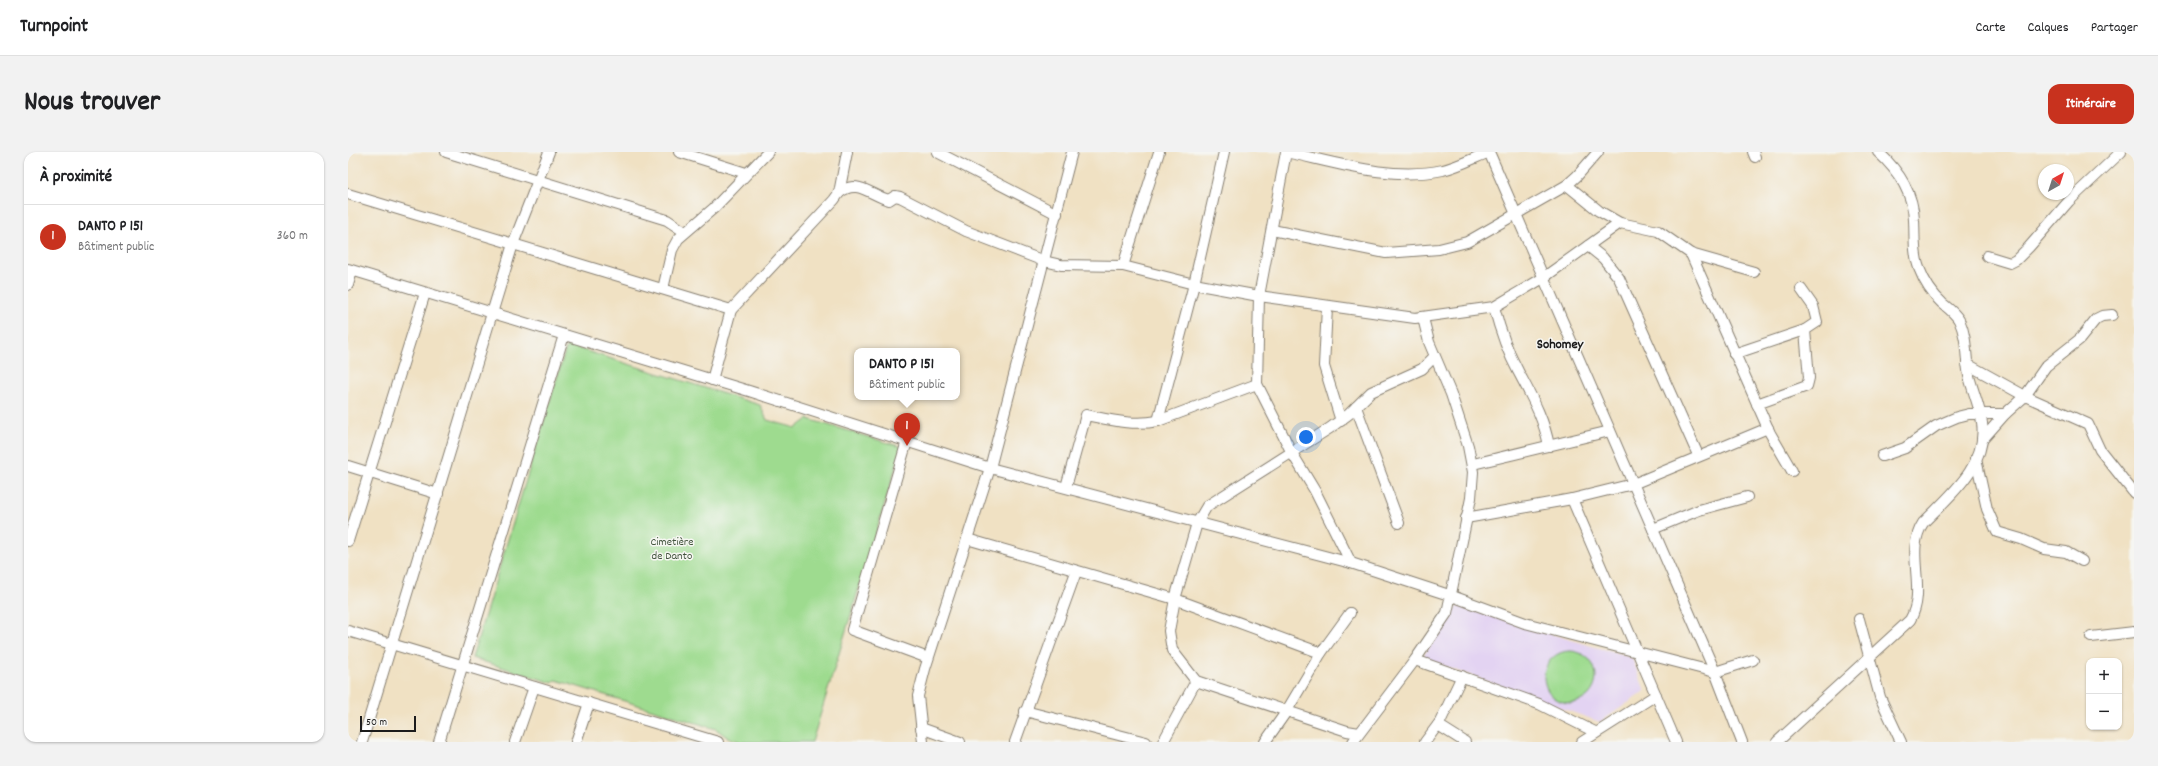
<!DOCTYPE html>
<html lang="fr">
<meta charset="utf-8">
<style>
body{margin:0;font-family:Dekko,sans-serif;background:#f2f2f2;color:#202124}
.controls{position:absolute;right:12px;bottom:12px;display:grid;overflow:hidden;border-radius:8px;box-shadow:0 1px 3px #0004}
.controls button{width:36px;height:36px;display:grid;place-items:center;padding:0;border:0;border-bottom:1px solid #e0e0e0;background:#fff;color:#202124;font:20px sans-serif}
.compass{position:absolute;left:1690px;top:12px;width:36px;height:36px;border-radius:50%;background:#fff;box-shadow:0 1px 3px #0004;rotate:39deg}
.scale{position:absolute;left:12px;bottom:10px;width:56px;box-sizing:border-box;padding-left:4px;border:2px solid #1c1c1c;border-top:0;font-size:11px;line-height:14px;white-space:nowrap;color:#1c1c1c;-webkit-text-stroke:3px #f6f6f2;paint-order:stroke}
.you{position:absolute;left:958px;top:285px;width:14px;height:14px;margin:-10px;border:3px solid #fff;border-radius:50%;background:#1a73e8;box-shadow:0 0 0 6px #1a73e833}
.badge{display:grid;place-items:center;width:26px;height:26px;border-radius:50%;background:#c8321e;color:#fff;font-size:13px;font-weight:700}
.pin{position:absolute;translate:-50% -33px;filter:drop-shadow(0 1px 2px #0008)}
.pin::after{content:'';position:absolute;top:21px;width:14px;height:12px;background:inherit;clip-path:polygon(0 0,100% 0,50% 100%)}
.popup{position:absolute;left:506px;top:196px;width:106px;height:52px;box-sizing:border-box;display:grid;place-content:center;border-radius:8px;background:#fff;filter:drop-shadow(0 1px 3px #0005);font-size:13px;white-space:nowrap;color:#757577}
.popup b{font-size:15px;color:#202124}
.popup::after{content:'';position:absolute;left:50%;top:100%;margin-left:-8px;border:8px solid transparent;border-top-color:#fff}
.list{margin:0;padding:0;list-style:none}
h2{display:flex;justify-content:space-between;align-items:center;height:52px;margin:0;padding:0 16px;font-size:17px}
h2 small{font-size:13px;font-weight:400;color:#757577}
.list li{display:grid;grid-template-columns:26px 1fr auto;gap:12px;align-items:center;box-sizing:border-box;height:64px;padding:0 16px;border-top:1px solid #e0e0e0}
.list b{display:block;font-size:15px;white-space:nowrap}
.list p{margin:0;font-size:13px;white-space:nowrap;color:#757577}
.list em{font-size:13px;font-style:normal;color:#757577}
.map{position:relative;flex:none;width:1786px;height:590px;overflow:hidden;border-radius:12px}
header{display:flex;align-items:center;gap:24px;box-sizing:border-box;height:56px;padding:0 20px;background:#fff;border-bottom:1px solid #e0e0e0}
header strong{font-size:19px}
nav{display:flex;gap:22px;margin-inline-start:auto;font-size:14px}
.intro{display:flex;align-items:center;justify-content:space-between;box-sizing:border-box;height:96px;padding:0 24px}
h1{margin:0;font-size:28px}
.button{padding:10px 18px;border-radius:12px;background:#c8321e;color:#fff;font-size:14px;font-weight:700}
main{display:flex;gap:24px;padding:0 24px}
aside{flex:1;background:#fff;border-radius:12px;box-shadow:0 1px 3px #0004}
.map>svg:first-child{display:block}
.built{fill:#e3d3f2}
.green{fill:#9edb8f;stroke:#5d7c56}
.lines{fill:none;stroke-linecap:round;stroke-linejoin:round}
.minor-casing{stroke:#867e70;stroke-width:12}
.minor{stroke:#fff;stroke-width:10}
.labels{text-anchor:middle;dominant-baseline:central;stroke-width:3;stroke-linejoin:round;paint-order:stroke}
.park-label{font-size:12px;fill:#43553e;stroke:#f6f6f2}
.quarter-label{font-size:14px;font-weight:bold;fill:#1c1c1c;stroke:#f6f6f2}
</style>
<header>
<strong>Turnpoint</strong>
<nav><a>Carte</a><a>Calques</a><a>Partager</a></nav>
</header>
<div class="intro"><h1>Nous trouver</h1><a class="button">Itinéraire</a></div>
<main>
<aside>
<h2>À proximité<small></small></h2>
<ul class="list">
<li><span class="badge">1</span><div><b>DANTO P 151</b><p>Bâtiment public</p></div><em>360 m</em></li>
</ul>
</aside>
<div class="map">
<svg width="1786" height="590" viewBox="0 0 1786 590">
<rect width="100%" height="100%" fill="#f6f6f2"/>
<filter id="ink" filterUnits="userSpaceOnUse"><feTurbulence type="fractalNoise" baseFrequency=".025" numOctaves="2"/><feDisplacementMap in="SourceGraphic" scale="8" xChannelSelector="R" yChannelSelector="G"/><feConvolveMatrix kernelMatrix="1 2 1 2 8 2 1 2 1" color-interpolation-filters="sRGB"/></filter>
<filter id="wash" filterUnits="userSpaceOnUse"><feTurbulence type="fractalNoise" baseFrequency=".012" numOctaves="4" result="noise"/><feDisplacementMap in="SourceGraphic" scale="16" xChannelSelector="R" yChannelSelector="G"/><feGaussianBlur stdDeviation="0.9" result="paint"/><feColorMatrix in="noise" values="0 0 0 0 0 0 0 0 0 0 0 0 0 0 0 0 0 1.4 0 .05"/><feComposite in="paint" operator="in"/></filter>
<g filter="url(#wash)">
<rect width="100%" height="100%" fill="#f0e1c3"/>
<!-- built -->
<path class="built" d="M1109 454 1284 506 1297 539 1252 570 1074 506Z"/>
<!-- green -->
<g class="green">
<path d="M219 193 412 253 419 268 448 276 460 267 554 295 464 590H393L379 585 368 577 208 528 205 531 124 506Z"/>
<circle cx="1222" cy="525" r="26"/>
</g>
</g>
<g filter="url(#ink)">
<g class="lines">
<defs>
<g id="minor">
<path d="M98 0 319 68 337 80"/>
<path d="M331 0 398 21"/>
<path d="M589 0 709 62"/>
<path d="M938 0 911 144 909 232 944 301 967 339 1003 411"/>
<path d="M938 0C989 11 1043 29 1095 18 1111 14 1126 6 1141 0"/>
<path d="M1141 0 1367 520 1394 590"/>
<path d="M1405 0 1407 5"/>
<path d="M1219 33 1251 59 1272 71 1310 79 1343 102 1406 120"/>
<path d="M491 41C509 26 522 43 541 48L547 44 552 45 618 79 696 109 713 113 775 114 846 132 911 144 1067 166 1146 155 1195 126 1272 71"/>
<path d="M0 42 383 158"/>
<path d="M924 78 1038 101 1091 97 1119 90 1219 33 1229 24 1250 0"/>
<path d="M1240 94 1255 106 1271 126 1350 303"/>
<path d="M1343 102 1422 281 1444 319"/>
<path d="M1639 104 1662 111 1668 108 1681 95 1721 49 1773 0"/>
<path d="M775 114 811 0"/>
<path d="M0 117 401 239 642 316 1003 411 1104 444 1177 471 1367 520 1405 508"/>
<path d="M0 133 4 119"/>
<path d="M315 137 324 98 330 87 366 56 420 0"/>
<path d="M979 155 976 214 993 269"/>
<path d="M1146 155C1152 178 1159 199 1170 219 1183 244 1196 266 1201 294"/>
<path d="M1386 202 1457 178"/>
<path d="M1619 212 1677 244 1740 272 1752 298 1786 341"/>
<path d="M364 228 383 158 486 48 491 41 499 0"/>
<path d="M1409 252 1459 234 1461 226 1457 178 1469 170 1465 154 1453 137"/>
<path d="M1008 255 1051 371"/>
<path d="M810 269 846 132 876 0"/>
<path d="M1634 288 1657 262 1677 244 1698 214 1732 187 1748 167 1754 164 1764 163"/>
<path d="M559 289 504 478 580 506"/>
<path d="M1534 304 1557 296 1588 274 1609 265 1621 262H1657"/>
<path d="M1628 307 1639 357 1649 380 1673 387 1696 397 1718 400 1734 409"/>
<path d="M1125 312 1262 279"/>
<path d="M0 314 90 342"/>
<path d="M718 335 738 263C763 268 785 274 810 269L909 232"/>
<path d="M1224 347 1328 590"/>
<path d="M1118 366 1224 347 1285 332 1420 276"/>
<path d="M1305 377 1351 358 1399 345"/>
<path d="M619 387 827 447 973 501"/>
<path d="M0 389 77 141"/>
<path d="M1511 467 1532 545 1553 590"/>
<path d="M0 479 370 590"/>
<path d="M1743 485 1786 480"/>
<path d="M1067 508 1191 552 1247 580"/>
<path d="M677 559 798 590"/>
<path d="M1090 573 1117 590"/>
<path d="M573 576 612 590"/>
<path d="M1011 581 999 579 848 529 824 498 821 479 827 447 849 371 859 354 982 276 1001 262 1023 240 1074 217 1086 205"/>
<path d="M14 590 165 92 201 0"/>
<path d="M91 590 216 183"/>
<path d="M167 590 186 535"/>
<path d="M228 590 241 551"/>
<path d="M575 590 570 544 577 517 642 316 724 0"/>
<path d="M667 590 728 420"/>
<path d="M815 590 848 529"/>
<path d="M917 590 938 560 973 501 1002 461"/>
<path d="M1005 590 1067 508 1099 461 1123 346 1125 320 1120 294 1103 242 1081 190 1075 166"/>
<path d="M1077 590 1092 570 1114 524"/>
<path d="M1234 590 1308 543"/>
<path d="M1429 590 1562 468C1580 437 1556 400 1575 371 1601 344 1640 314 1634 271 1632 255 1625 240 1621 224 1617 205 1620 187 1611 168 1607 161 1600 156 1594 151 1583 141 1576 129 1571 116 1565 100 1567 84 1566 68 1565 40 1550 18 1530 0"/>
</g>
</defs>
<!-- minor casing -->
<use href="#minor" class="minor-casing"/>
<!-- minor -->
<use href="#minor" class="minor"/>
</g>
</g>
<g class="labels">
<!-- park labels -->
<g class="park-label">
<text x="324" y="390">Cimetière<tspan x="324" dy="14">de Danto</tspan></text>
</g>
<!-- quarter labels -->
<g class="quarter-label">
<text x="1212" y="193">Sohomey</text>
</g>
</g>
</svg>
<div class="controls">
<button>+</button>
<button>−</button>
</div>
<svg class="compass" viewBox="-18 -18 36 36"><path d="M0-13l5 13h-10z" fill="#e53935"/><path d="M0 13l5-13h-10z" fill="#757577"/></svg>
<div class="scale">50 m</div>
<div class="you"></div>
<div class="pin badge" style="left:559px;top:294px">1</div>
<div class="popup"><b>DANTO P 151</b>Bâtiment public</div>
</div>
</main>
